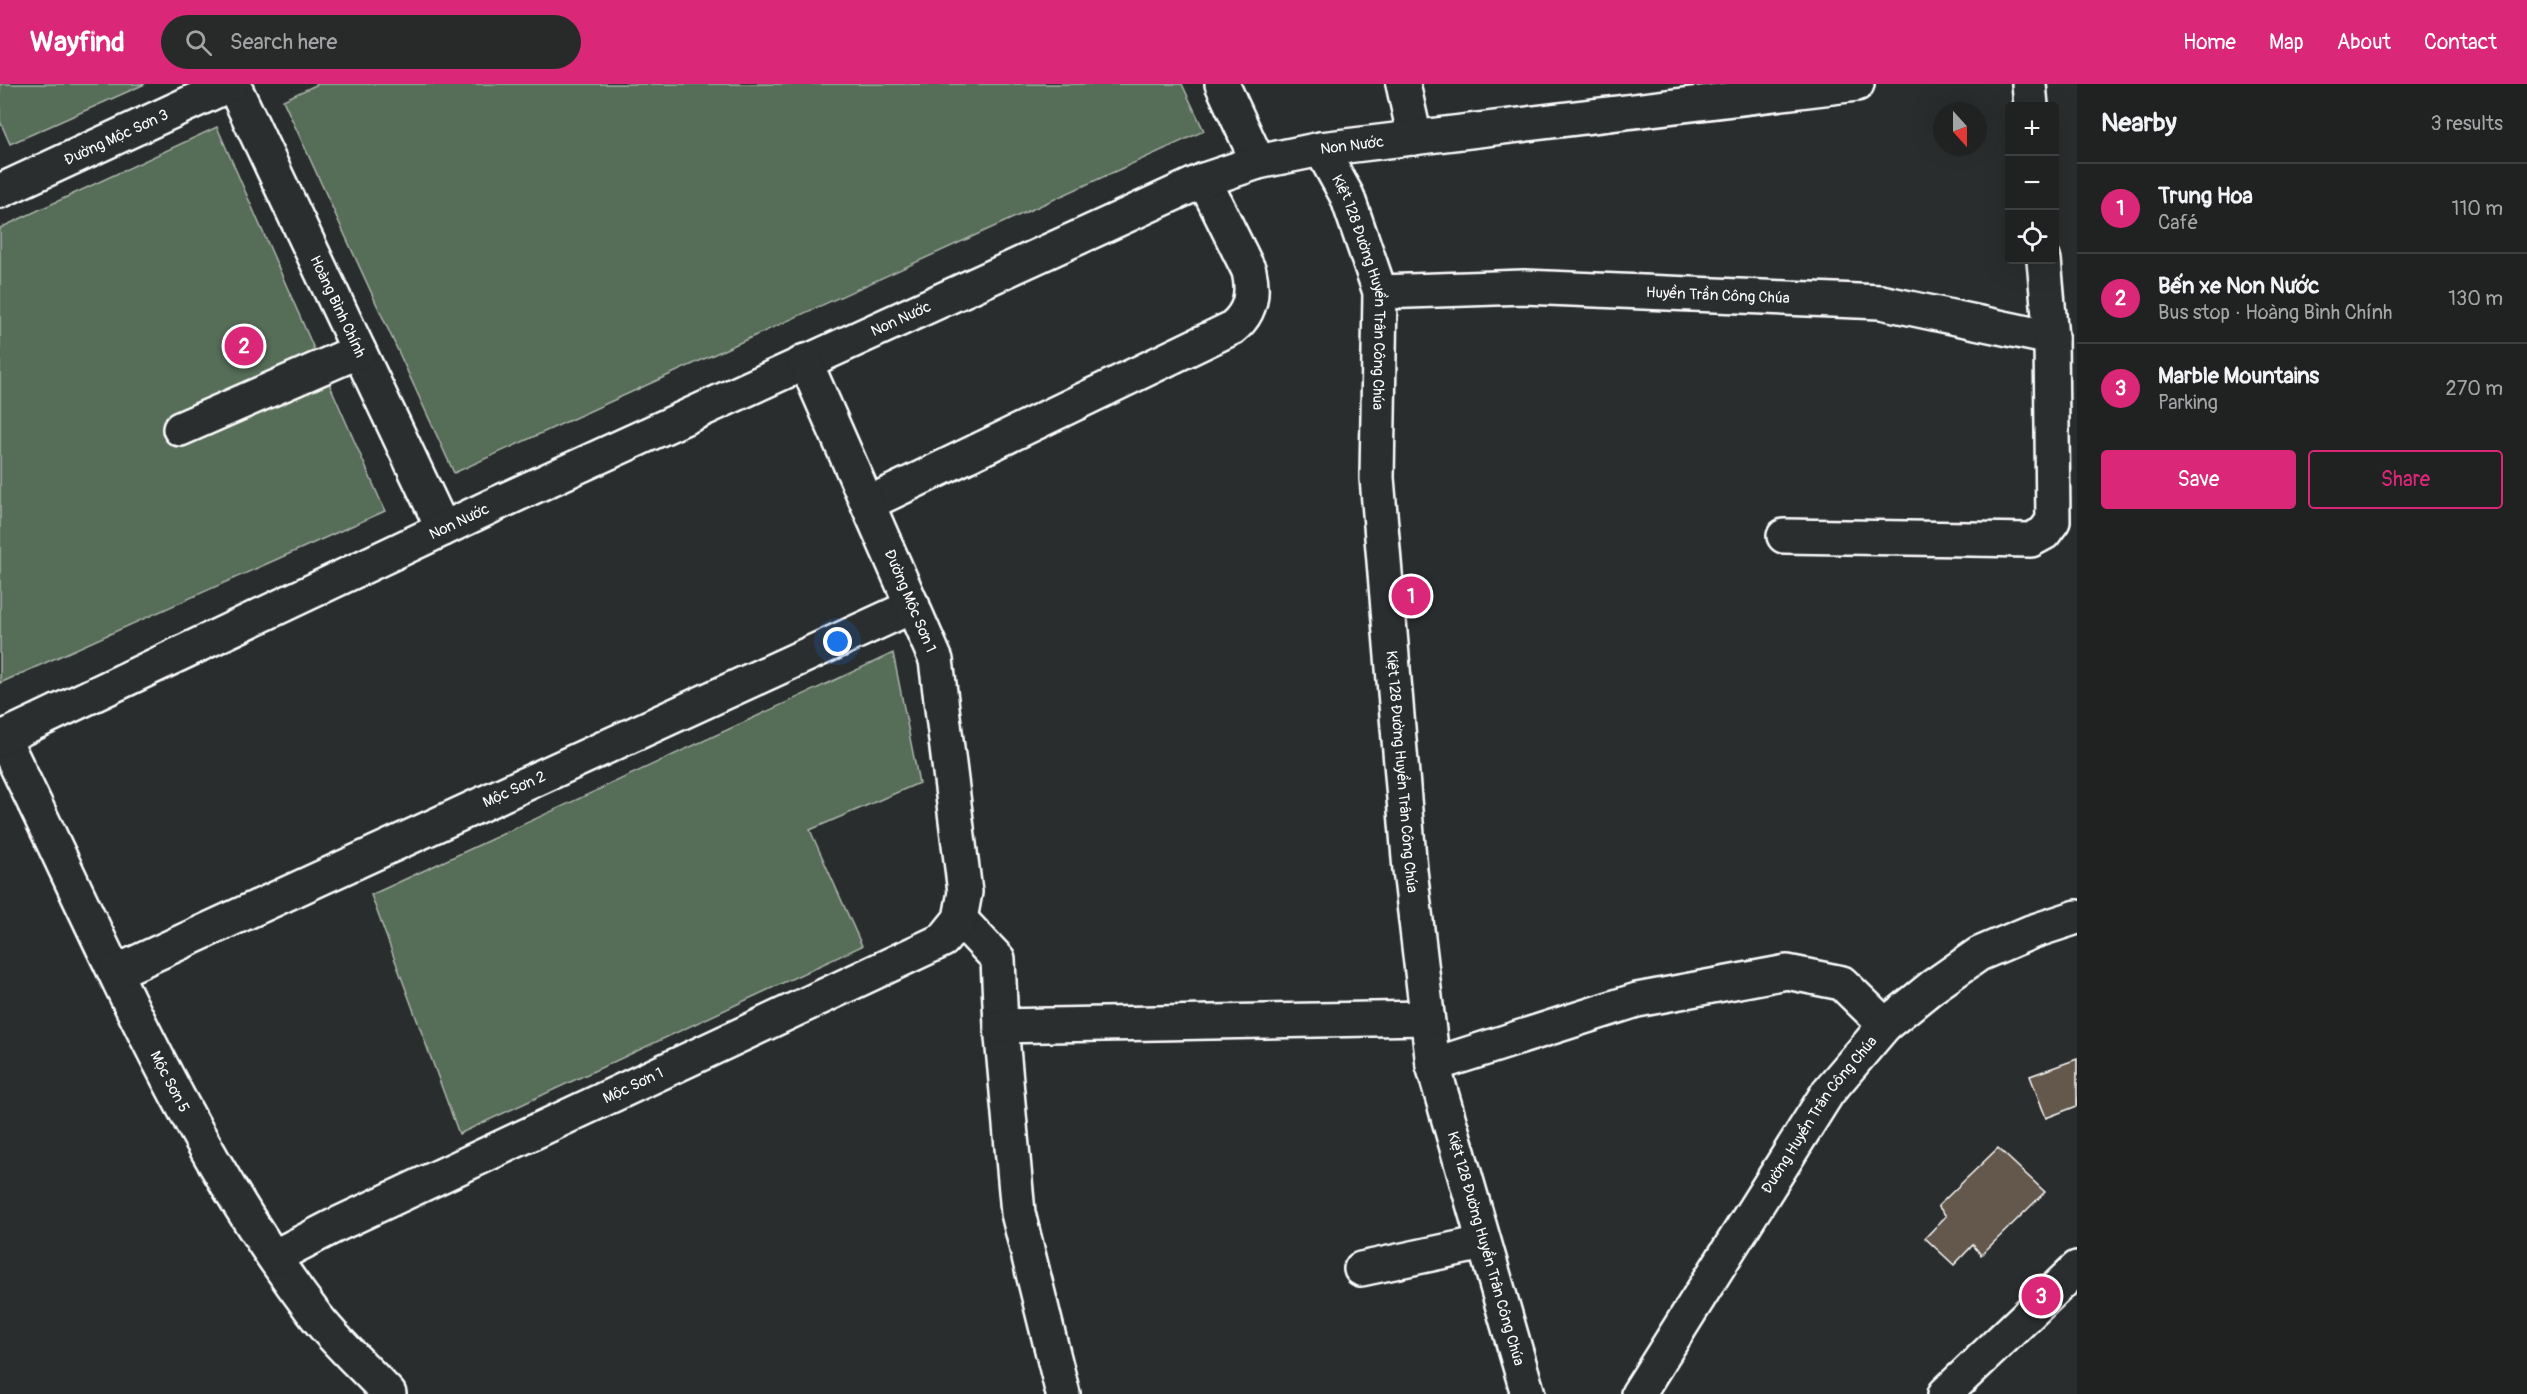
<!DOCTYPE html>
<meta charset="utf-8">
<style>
body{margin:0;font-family:Pangolin,sans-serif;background:#282a2a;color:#f1f3f6}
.controls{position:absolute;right:18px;top:18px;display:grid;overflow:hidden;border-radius:6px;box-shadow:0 6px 24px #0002}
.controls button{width:54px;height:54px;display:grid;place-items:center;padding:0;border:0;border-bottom:2px solid #3d3f40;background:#202222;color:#f1f3f6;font:30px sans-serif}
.compass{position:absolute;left:1933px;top:18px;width:54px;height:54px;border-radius:50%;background:#202222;box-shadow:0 6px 24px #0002;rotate:159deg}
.you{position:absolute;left:838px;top:558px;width:21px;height:21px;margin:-15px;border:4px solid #fff;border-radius:50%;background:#1a73e8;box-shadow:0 0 0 9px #1a73e833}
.badge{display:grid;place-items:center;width:39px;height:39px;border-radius:50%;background:#db2777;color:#fff;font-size:20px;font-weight:700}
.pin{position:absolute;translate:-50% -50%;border:3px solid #fff;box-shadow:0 2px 6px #0006}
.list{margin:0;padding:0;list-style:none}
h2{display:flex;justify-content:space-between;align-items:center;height:78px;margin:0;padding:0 24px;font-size:26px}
h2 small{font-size:20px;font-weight:400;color:#a2a4a5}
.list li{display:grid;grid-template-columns:39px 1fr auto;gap:18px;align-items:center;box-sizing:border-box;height:90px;padding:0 24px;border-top:2px solid #3d3f40}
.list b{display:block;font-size:22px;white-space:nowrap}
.list p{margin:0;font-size:20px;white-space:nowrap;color:#a2a4a5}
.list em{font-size:20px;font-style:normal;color:#a2a4a5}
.actions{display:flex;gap:12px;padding:18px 24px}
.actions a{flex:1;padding:14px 0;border:2px solid #db2777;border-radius:6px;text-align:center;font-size:21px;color:#db2777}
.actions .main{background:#db2777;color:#fff}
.icon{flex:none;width:33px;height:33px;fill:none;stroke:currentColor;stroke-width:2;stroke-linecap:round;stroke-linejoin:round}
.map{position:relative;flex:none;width:2077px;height:1310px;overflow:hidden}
header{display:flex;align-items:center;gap:36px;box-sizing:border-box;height:84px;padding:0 30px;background:#db2777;color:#fff}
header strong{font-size:28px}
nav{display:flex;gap:33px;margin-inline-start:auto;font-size:21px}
.search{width:420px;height:54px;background:#282a2a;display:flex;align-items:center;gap:15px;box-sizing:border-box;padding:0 21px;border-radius:33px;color:#a2a4a5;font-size:22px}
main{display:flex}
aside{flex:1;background:#202222}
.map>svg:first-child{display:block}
.green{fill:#576d58;stroke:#abb6ac;stroke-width:1.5}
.building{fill:#63594b;stroke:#fff;stroke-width:1.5}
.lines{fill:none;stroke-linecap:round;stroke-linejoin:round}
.minor-casing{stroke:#fff;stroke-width:38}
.minor{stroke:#2a2d2e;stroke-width:33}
.labels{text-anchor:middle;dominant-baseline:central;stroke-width:6;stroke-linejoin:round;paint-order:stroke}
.street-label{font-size:15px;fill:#fff;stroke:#2a2d2e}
</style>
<header>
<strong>Wayfind</strong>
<div class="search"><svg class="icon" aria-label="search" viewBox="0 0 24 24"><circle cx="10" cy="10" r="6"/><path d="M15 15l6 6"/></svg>Search here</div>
<nav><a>Home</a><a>Map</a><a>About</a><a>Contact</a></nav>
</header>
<main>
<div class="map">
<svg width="2077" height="1310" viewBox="0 0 2077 1310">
<rect width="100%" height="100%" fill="#2a2d2e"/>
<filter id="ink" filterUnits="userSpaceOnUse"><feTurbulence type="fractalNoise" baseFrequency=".0167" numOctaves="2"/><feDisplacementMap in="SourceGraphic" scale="12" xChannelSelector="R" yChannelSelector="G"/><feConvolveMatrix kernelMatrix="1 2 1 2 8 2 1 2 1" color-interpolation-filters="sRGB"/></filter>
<g filter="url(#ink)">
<!-- green -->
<g class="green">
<path d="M0 0H145L10 60 0 37Z"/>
<path d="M318 0H1182L1204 47 454 389 283 16Z"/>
<path d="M217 43 385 427 0 599V144Z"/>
<path d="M893 569 919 699 810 746 862 862 459 1050 371 811Z"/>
</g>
<!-- building -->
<g class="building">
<path d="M2077 975V1022L2046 1034 2030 992Z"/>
<path d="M1998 1064 2045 1108 1981 1171 1973 1161 1954 1181 1925 1154 1946 1132 1938 1122Z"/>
</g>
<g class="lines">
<defs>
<g id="minor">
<path id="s1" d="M233 0 443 445"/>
<path d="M1222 0 1258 78"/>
<path d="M1403 0 1415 54"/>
<path d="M2029 0 2031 22"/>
<path id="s2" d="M1321 65 1347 112 1380 208 1377 394 1410 786 1433 981 1528 1310"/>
<path id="s3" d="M0 107 231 0"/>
<path id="s4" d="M1380 208 1524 203 1881 218 2051 254"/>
<path d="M180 345 359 267"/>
<path d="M869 419 1232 244C1251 229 1254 209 1249 187L1204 96"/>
<path d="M1784 452 2031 456 2044 449 2053 437 2051 254 2044 176"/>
<path id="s5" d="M3 654C98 847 182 1055 312 1227 334 1257 364 1283 389 1310"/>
<path id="s6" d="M0 655 498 419 1204 96 1258 78 1321 65 1857 0"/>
<path d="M960 835 998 875 1001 942 1018 1129 1063 1310"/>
<path id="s7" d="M116 888 913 522"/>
<path d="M1001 942 1427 934"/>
<path d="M1433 981 1637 916 1787 888 1842 899 1885 941"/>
<path id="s8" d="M274 1173 334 1142 943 856 960 835 965 808 936 576 805 277"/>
<path d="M1361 1185 1483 1159"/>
<path id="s9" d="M1638 1310 1828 1008 1885 941 1932 903 1979 870 2031 848 2077 833"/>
<path d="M1945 1310 2077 1184"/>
</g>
</defs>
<!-- minor casing -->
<use href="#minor" class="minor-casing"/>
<!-- minor -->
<use href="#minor" class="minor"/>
</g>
</g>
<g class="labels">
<!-- street labels -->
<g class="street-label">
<text stroke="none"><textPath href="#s3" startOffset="128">Đường Mộc Sơn 3</textPath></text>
<text stroke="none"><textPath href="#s6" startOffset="1480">Non Nước</textPath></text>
<text stroke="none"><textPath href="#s2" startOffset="152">Kiệt 128 Đường Huyền Trân Công Chúa</textPath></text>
<text stroke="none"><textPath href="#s4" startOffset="338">Huyền Trần Công Chúa</textPath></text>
<text stroke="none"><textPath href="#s1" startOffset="246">Hoàng Bình Chính</textPath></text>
<text stroke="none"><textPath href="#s6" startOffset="994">Non Nước</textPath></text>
<text stroke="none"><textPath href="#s6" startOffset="508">Non Nước</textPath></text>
<text transform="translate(910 517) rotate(67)">Đường Mộc Sơn 1</text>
<text stroke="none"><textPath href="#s2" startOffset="636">Kiệt 128 Đường Huyền Trân Công Chúa</textPath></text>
<text stroke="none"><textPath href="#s7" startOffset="438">Mộc Sơn 2</textPath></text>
<text stroke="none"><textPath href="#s5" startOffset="382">Mộc Sơn 5</textPath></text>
<text stroke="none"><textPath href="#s8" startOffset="398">Mộc Sơn 1</textPath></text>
<text stroke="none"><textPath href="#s9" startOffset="333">Đường Huyền Trân Công Chúa</textPath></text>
<text stroke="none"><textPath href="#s2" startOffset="1122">Kiệt 128 Đường Huyền Trân Công Chúa</textPath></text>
</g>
</g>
</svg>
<div class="controls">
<button>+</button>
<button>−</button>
<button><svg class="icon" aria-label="locate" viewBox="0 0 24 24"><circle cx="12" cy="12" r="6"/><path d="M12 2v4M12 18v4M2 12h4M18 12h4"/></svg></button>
</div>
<svg class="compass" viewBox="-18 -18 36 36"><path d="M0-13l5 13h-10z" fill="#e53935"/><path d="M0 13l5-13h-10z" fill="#a2a4a5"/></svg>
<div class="you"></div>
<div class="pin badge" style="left:1411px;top:512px">1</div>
<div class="pin badge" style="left:244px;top:262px">2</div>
<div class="pin badge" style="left:2041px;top:1212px">3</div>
</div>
<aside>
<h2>Nearby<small>3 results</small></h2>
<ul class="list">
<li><span class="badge">1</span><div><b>Trung Hoa</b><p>Café</p></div><em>110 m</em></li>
<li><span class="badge">2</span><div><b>Bến xe Non Nước</b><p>Bus stop · Hoàng Bình Chính</p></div><em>130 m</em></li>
<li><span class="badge">3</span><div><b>Marble Mountains</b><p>Parking</p></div><em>270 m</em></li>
</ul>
<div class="actions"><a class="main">Save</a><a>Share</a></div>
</aside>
</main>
